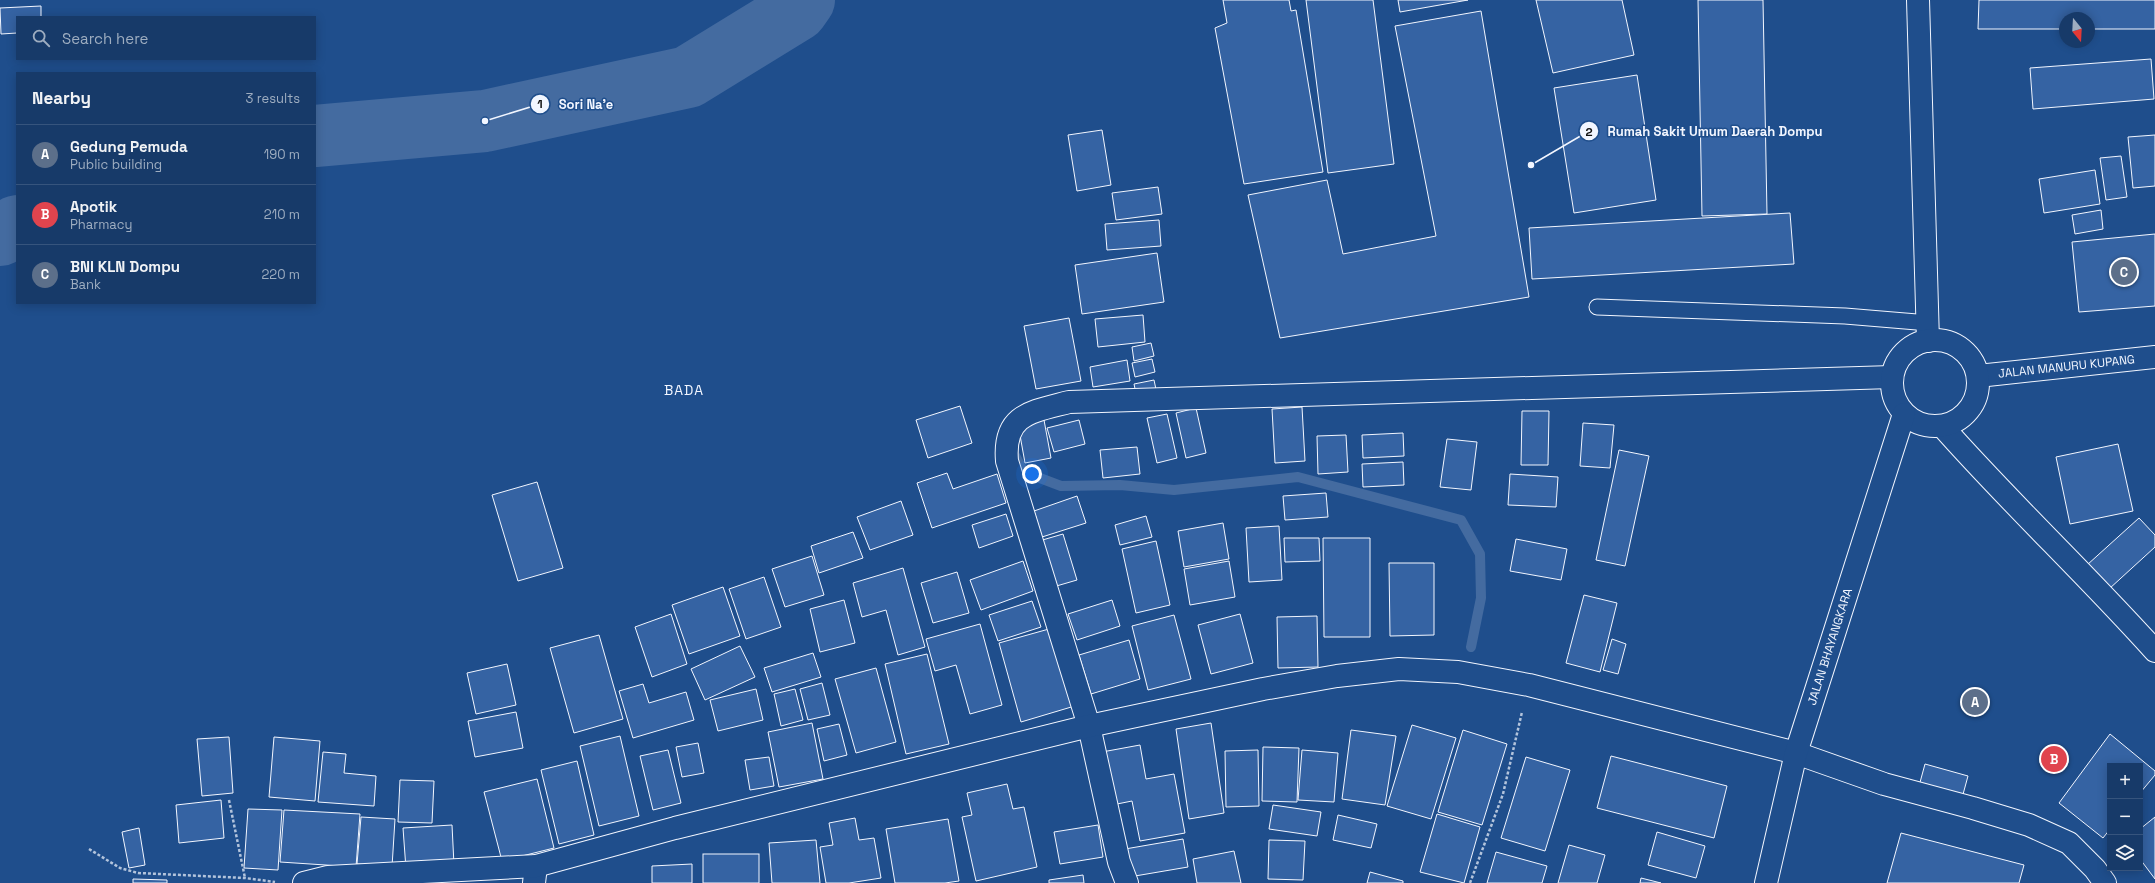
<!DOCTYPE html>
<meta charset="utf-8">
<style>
body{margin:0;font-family:"Space Grotesk",sans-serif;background:#244571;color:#f1f3f6}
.controls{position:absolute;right:12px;bottom:12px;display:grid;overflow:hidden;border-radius:0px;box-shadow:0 2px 10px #0003}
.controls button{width:36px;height:36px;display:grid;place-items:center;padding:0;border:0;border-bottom:1px solid #36547d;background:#173a69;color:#f1f3f6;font:20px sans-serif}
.compass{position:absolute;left:2059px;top:12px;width:36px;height:36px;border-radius:50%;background:#173a69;box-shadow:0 2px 10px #0003;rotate:162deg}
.you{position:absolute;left:1032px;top:474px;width:14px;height:14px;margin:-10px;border:3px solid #fff;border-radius:50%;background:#1a73e8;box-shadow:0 0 0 6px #1a73e833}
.badge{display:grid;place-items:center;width:26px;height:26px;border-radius:50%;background:#ffb74d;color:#fff;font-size:13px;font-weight:700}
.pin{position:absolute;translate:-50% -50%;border:2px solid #fff;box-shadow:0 1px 4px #0006}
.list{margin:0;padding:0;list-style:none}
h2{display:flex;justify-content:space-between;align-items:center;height:52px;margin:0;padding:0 16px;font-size:17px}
h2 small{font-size:13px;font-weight:400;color:#9eadc0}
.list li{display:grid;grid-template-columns:26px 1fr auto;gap:12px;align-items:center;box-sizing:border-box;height:60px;padding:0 16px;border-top:1px solid #36547d}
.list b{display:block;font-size:15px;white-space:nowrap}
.list p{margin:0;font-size:13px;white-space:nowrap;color:#9eadc0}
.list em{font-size:13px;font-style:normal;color:#9eadc0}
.icon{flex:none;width:22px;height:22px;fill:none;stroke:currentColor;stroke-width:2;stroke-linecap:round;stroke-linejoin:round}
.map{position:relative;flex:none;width:2155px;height:883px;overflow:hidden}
.search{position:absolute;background:#173a69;box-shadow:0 2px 10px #0003;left:16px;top:16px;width:300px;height:44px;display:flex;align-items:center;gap:10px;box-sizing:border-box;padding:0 14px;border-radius:0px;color:#9eadc0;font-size:15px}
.panel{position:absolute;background:#173a69;box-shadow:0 2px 10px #0003;left:16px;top:72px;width:300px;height:232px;border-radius:0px}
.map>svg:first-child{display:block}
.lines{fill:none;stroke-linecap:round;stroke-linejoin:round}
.stream{stroke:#446ba0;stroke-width:10}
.river{stroke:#446ba0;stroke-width:62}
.building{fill:#3563a3;stroke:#f2f6ff}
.lane-casing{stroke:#f2f6ff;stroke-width:17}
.street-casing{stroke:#f2f6ff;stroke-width:24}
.secondary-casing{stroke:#f2f6ff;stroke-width:24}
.primary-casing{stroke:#f2f6ff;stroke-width:24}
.highway-casing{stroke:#f2f6ff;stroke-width:24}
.path{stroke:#b3c4dc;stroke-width:2.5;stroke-dasharray:3 2;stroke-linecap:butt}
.lane{stroke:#1f4e8c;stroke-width:15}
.street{stroke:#1f4e8c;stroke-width:22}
.secondary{stroke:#1f4e8c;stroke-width:22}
.primary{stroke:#1f4e8c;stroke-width:22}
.highway{stroke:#1f4e8c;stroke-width:22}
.labels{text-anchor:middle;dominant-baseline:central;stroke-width:3;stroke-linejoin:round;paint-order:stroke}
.street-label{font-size:12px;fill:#f2f6ff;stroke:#1f4e8c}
.quarter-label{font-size:14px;letter-spacing:1px;fill:#f2f6ff;stroke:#1f4e8c}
.leader{fill:none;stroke:#f2f6ff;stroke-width:1.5}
.callout-dot{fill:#f2f6ff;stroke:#1f4e8c;stroke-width:1.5}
.mark-label{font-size:12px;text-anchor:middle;font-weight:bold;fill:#111}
.callout-label{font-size:13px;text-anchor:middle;font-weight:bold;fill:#f2f6ff;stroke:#1f4e8c;stroke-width:3;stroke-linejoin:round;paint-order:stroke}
</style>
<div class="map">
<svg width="2155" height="883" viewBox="0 0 2155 883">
<rect width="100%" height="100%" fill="#1f4e8c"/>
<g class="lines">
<!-- stream -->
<path class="stream" d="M1013 452 1024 472 1061 486 1120 485 1174 490 1298 477 1461 520 1480 554 1481 598 1471 647"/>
<!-- river -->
<g class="river">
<path d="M315 136 485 121 688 77 797 10 804 0"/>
<path d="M0 235 17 226"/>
</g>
</g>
<!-- building -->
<g class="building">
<path d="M1223 0H1289L1291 11 1296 10 1323 172 1244 184 1215 28 1227 23Z"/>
<path d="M1306 0H1373L1394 164 1328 173Z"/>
<path d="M1398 0H1468L1400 12Z"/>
<path d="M1536 0H1622L1634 55 1553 73Z"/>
<path d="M1698 0H1763L1767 214 1702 216Z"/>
<path d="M1979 0H2155V29H2089V18H2065V29H1978Z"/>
<path d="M41 6V17H17V33L1 34 0 8Z"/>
<path d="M1481 11 1529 297 1280 338 1248 195 1327 180 1343 254 1436 236 1395 26Z"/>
<path d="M2151 59 2154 99 2033 109 2030 68Z"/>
<path d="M1637 75 1656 200 1574 213 1554 88Z"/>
<path d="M1102 130 1111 185 1077 191 1068 135Z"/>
<path d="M2155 135V186L2133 188 2128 137Z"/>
<path d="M2121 156 2127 197 2106 200 2100 158Z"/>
<path d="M2095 170 2100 204 2044 213 2039 179Z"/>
<path d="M1158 187 1162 214 1116 220 1112 193Z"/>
<path d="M2101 210 2103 229 2075 234 2072 215Z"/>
<path d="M1790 213 1794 264 1532 279 1529 228Z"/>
<path d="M1159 220 1161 246 1107 250 1105 224Z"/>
<path d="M2155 234V306L2079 312 2072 242Z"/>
<path d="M1157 253 1164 302 1082 314 1075 265Z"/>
<path d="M1143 315 1145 342 1098 347 1095 319Z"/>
<path d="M1069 318 1081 381 1036 389 1024 326Z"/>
<path d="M1151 343 1154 356 1134 361 1132 347Z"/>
<path d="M1152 359 1155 372 1135 377 1132 363Z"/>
<path d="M1127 360 1130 381 1093 387 1090 367Z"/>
<path d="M1154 380 1157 394 1137 398 1134 384Z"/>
<path d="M960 406 972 443 928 458 916 420Z"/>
<path d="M1302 407 1305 461 1275 463 1272 409Z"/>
<path d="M1196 408 1206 453 1186 458 1176 413Z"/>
<path d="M1522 411H1549L1548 465H1521Z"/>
<path d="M1167 414 1177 458 1157 463 1147 418Z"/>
<path d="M1044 420 1051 458 1025 463 1018 424Z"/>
<path d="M1079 420 1085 444 1054 452 1047 428Z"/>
<path d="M1583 423 1614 425 1610 468 1580 466Z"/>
<path d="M1403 433 1404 456 1363 458 1362 435Z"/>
<path d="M1346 435 1348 472 1318 474 1317 436Z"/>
<path d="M1447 439 1477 442 1471 490 1440 487Z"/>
<path d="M2118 444 2133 511 2070 524 2056 457Z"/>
<path d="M1137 447 1140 474 1103 478 1100 450Z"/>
<path d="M1619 450 1649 456 1625 566 1596 560Z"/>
<path d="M1403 462 1404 485 1363 487 1362 464Z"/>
<path d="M947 473 953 489 997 474 1006 503 932 528 917 483Z"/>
<path d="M1510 474 1558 477 1556 507 1508 505Z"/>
<path d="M537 482 563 568 518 581 492 495Z"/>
<path d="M1326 493 1328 517 1285 520 1283 496Z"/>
<path d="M1077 496 1086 523 1042 537 1034 511Z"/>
<path d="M901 501 913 535 870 550 857 517Z"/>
<path d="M1006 514 1013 536 979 548 972 525Z"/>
<path d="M1146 516 1152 537 1120 545 1115 525Z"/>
<path d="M2139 518 2155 535V547L2109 589 2087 565Z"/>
<path d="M1223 523 1229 559 1184 567 1178 531Z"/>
<path d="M1279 526 1282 580 1249 582 1246 528Z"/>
<path d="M853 532 863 558 819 573 811 546Z"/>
<path d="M1063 534 1077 580 1053 587 1039 541Z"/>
<path d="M1284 538H1319L1320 561 1285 562Z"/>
<path d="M1323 538H1370V637H1324Z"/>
<path d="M1516 539 1567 549 1561 580 1510 571Z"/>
<path d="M1156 541 1170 605 1136 613 1122 549Z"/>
<path d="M812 556 824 595 785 607 772 569Z"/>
<path d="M1023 561 1033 591 981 610 970 580Z"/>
<path d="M1229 561 1235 597 1190 605 1184 569Z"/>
<path d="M1389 563H1434V635L1390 636Z"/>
<path d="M903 568 925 647 898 655 886 610 862 617 853 583Z"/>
<path d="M957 572 969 613 933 623 921 583Z"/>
<path d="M764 577 781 627 746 639 729 589Z"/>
<path d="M723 587 740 636 689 654 672 605Z"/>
<path d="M1584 595 1617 603 1600 672 1566 663Z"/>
<path d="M844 600 855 643 820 652 810 609Z"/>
<path d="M1112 600 1120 626 1077 640 1068 614Z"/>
<path d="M1032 601 1041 627 998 641 989 615Z"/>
<path d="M671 614 687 664 652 677 635 627Z"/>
<path d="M1240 614 1253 663 1211 674 1198 625Z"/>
<path d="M1174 615 1191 679 1148 690 1132 626Z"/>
<path d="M1317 616 1318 667 1278 668 1277 617Z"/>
<path d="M980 624 1002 705 970 714 956 665 935 671 926 639Z"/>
<path d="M1056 627 1078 705 1021 722 999 643Z"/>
<path d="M599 635 623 719 574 733 550 648Z"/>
<path d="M1612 639 1626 644 1618 674 1603 670Z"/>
<path d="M1129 640 1140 679 1091 694 1079 655Z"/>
<path d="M740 646 755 677 705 700 691 669Z"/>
<path d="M813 653 821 677 772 692 764 668Z"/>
<path d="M927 654 949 744 906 754 885 664Z"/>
<path d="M507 664 516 705 476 714 467 673Z"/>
<path d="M876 668 896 742 856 753 835 679Z"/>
<path d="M822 683 830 715 808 720 800 689Z"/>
<path d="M643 684 649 703 686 692 694 720 633 738 619 691Z"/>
<path d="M756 689 763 720 718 731 710 700Z"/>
<path d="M795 689 803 720 781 726 774 694Z"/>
<path d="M516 712 523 748 475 757 468 721Z"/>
<path d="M812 723 823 779 779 787 768 732Z"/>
<path d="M1211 723 1224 813 1189 819 1176 729Z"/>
<path d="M839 724 847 755 824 761 817 729Z"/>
<path d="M1412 725 1456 738 1431 819 1387 806Z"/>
<path d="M1351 730 1396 736 1385 805 1342 799Z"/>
<path d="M1463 730 1507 744 1482 825 1438 812Z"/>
<path d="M2110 734 2155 771V775L2140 793V766H2110V829L2103 838 2059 803Z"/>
<path d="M620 736 639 816 599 826 580 746Z"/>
<path d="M229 737 233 793 202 796 197 739Z"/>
<path d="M274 737 320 741 315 801 269 797Z"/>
<path d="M698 743 704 773 682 777 676 747Z"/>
<path d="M1140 745 1146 779 1174 774 1185 833 1140 841 1132 801 1112 805 1102 752Z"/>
<path d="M1263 747 1299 748 1297 802 1262 801Z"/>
<path d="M668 750 681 803 653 810 640 756Z"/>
<path d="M1258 750 1259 806 1226 807 1225 751Z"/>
<path d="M1302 750 1338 753 1334 802 1298 800Z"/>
<path d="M323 752 346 754 344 773 376 776 374 806 318 802Z"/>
<path d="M1611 756 1727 786 1714 838 1597 808Z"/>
<path d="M769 757 774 786 750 790 745 760Z"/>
<path d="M1526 757 1570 770 1545 851 1501 838Z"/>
<path d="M577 761 594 835 559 844 541 770Z"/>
<path d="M1925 764 1968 776 1962 798 1919 786Z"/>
<path d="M537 779 554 848 502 861 484 792Z"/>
<path d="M400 780 434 781 432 823 398 822Z"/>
<path d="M1007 784 1013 809 1024 807 1037 867 976 881 962 817 972 815 967 793Z"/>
<path d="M221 800 224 838 179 843 176 805Z"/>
<path d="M1273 805 1321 812 1317 836 1269 829Z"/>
<path d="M248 809 282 810 278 870 244 868Z"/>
<path d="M284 810 360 814 356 867 280 862Z"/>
<path d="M1437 814 1480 827 1464 883 1420 872Z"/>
<path d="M1338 815 1377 824 1371 848 1333 840Z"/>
<path d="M361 817 395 819 392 867 357 864Z"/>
<path d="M2155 817V879L2140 859V829Z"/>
<path d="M855 818 859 840 874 838 881 878 849 883H826L820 847 833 845 829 823Z"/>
<path d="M948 819 959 881 945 883H895L886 829Z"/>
<path d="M452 825 454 865 406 869 403 828Z"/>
<path d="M1098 825 1103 857 1060 864 1054 832Z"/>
<path d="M139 828 145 865 129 868 122 832Z"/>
<path d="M1657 832 1705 846 1696 878 1648 865Z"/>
<path d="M1901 833 2024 865 2019 883H1887Z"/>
<path d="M1183 839 1188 867 1129 877 1125 849Z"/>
<path d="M816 840 820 883H772L769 843Z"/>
<path d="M1269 840 1305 841 1303 880 1268 879Z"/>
<path d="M1569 845 1605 855 1597 883H1558Z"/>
<path d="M1234 851 1241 883H1197L1193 859Z"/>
<path d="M1496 852 1547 866 1542 883H1487Z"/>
<rect x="703" y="854" width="56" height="29"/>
<path d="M692 864V883H652V866Z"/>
<path d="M1370 872 1403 881V883H1367Z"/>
<path d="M1083 875 1084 883H1049V880Z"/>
<path d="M1641 878 1661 883H1640Z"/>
<path d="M133 879 167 880V883H133Z"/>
</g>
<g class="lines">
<defs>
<path id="lane" d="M1597 307 1845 316 1929 323"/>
<g id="street">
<path d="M1942 426C2010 503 2086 574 2155 651"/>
<path d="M534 883 536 866"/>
<path d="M1127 883 1119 862 1089 726 1007 461C1003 414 1031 412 1069 402L1892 377"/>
</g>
<path id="secondary" d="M304 883 328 877 536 866 675 828 1089 726 1263 689 1337 676 1399 669 1458 672 1529 685 1796 753 1884 784 1973 808 2029 825 2069 843 2095 869 2105 883"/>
<g id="primary">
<path id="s1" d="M1978 376 2155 357"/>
</g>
<g id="highway">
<path d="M1918 0 1928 341"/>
<circle cx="1935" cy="383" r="43"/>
<path id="s2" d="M1766 883 1796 753 1904 414"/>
</g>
</defs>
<!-- lane casing -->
<use href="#lane" class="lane-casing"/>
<!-- street casing -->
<use href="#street" class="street-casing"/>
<!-- secondary casing -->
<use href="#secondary" class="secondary-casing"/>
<!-- primary casing -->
<use href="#primary" class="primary-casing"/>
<!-- highway casing -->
<use href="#highway" class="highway-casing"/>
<!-- path -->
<g class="path">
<path d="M229 800 245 878"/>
<path d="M89 849 120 868 138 873 245 878 275 882"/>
<path d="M1470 883 1503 794 1522 712"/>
</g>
<!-- lane -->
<use href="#lane" class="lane"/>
<!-- street -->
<use href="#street" class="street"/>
<!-- secondary -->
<use href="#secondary" class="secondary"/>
<!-- primary -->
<use href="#primary" class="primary"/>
<!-- highway -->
<use href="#highway" class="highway"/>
</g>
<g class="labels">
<!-- street labels -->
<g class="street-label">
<text stroke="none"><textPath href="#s1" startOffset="89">JALAN MANURU KUPANG</textPath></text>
<text stroke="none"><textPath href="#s2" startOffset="245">JALAN BHAYANGKARA</textPath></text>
</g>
<!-- quarter labels -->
<g class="quarter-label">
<text x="684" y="390">BADA</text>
</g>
</g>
<!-- callouts -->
<path class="leader" d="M485 121L540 104M1531 165L1589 131"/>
<g class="callout-dot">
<circle cx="485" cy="121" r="4"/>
<circle cx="1531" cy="165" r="4"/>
<circle cx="540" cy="104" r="10"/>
<circle cx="1589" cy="131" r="10"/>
</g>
<g class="mark-label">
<text x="540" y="108">1</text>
<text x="1589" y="136">2</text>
</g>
<g class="callout-label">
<text x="586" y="109">Sori Na'e</text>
<text x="1715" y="136">Rumah Sakit Umum Daerah Dompu</text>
</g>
</svg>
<div class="controls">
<button>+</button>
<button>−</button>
<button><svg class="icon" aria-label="layers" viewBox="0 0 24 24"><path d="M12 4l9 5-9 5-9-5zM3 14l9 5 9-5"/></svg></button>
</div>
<svg class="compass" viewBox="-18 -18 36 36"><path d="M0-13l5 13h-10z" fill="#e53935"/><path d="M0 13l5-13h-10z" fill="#9eadc0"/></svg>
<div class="you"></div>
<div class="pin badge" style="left:1975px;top:702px;background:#5c6f8a">A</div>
<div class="pin badge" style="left:2054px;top:759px;background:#e0444e">B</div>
<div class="pin badge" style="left:2124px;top:272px;background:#5c6f8a">C</div>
<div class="search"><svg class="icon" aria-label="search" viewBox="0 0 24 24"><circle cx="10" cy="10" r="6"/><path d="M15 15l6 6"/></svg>Search here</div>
<section class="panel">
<h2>Nearby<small>3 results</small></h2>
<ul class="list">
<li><span class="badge" style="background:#5c6f8a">A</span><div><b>Gedung Pemuda</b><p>Public building</p></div><em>190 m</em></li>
<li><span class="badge" style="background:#e0444e">B</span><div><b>Apotik</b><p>Pharmacy</p></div><em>210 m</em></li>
<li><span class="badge" style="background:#5c6f8a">C</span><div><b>BNI KLN Dompu</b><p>Bank</p></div><em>220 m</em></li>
</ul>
</section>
</div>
